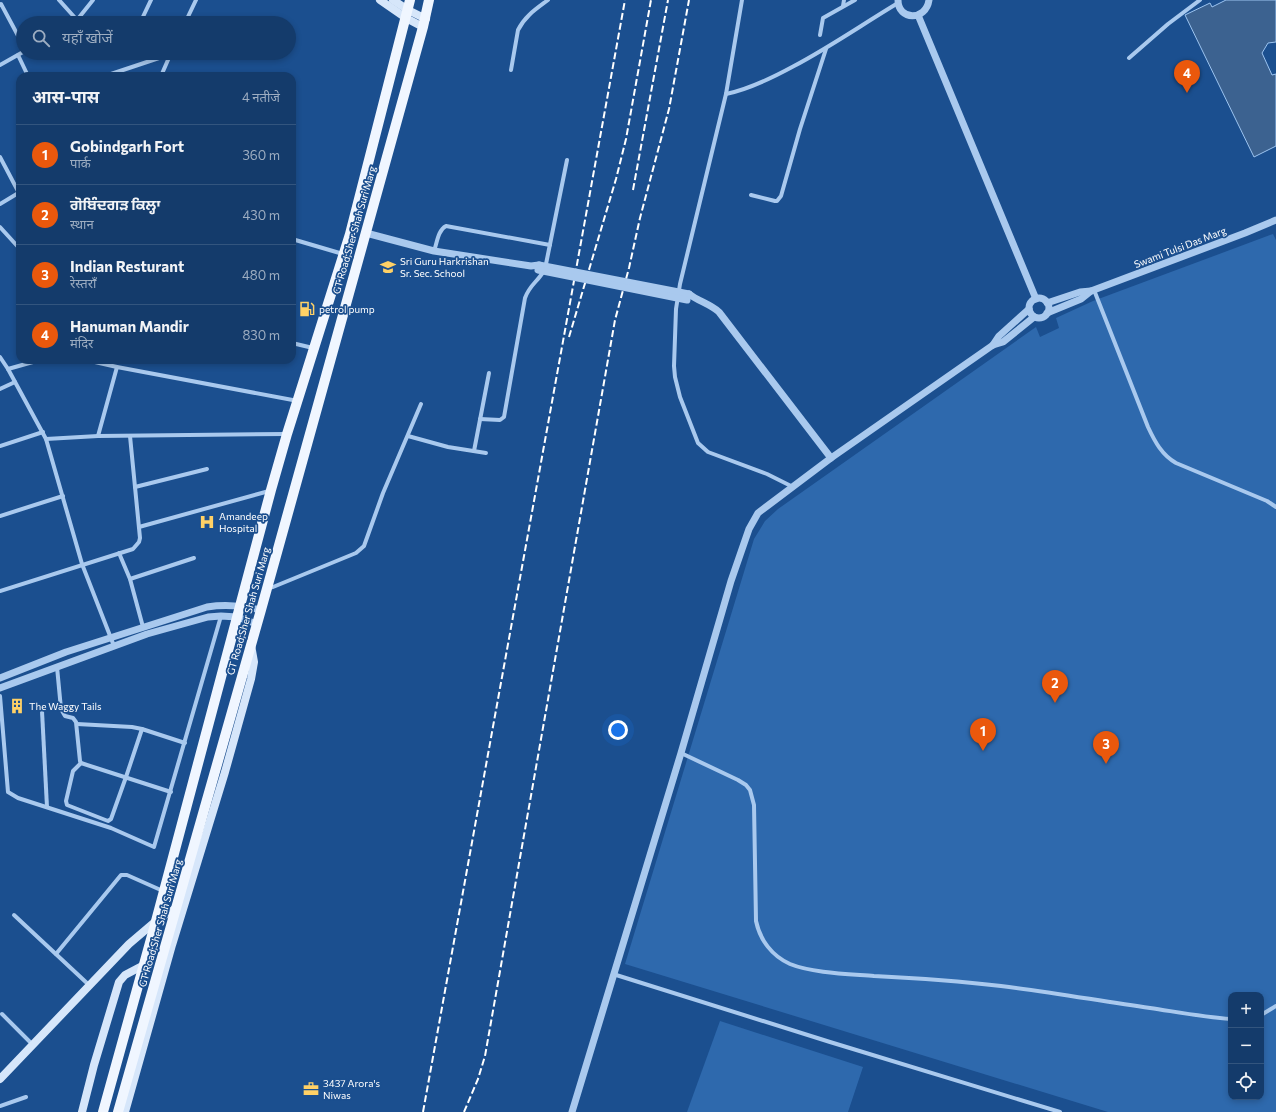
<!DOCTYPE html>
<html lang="hi">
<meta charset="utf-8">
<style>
body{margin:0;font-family:Commissioner,"Noto Sans Devanagari","Noto Sans Gurmukhi",sans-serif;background:#214673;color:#f1f3f6}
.controls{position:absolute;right:12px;bottom:12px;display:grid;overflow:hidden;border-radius:8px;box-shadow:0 2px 6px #0003}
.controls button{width:36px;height:36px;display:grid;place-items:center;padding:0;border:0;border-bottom:1px solid #33557e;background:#143b6b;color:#f1f3f6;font:20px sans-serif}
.you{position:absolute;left:618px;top:730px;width:14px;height:14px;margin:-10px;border:3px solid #fff;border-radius:50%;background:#1a73e8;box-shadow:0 0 0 6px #1a73e833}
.badge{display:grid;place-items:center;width:26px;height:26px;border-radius:50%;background:#ea580c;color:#fff;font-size:13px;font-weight:700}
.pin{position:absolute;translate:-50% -33px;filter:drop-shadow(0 1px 2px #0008)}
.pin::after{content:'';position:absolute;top:21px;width:14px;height:12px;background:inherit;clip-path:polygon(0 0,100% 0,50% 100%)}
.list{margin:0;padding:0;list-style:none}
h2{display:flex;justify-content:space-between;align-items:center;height:52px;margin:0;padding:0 16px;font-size:17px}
h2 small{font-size:13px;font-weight:400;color:#9dadc1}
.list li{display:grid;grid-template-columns:26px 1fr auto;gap:12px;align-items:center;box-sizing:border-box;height:60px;padding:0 16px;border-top:1px solid #33557e}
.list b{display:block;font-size:15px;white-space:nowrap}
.list p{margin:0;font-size:13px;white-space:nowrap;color:#9dadc1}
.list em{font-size:13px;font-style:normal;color:#9dadc1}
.icon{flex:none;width:22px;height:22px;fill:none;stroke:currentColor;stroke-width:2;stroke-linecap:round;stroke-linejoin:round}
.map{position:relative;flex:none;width:1276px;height:1112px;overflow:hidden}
.search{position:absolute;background:#143b6b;box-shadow:0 2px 6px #0003;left:16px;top:16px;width:280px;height:44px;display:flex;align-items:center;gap:10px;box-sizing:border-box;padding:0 14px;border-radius:22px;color:#9dadc1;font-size:15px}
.panel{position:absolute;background:#143b6b;box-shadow:0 2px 6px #0003;left:16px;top:72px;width:280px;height:292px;border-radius:12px}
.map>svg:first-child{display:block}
.green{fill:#2e69ad;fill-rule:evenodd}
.water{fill:#3c6290;stroke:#9cc4f0}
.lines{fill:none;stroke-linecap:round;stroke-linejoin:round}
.minor{stroke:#a9c9ee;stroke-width:4}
.tertiary{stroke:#a9c9ee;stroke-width:7}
.secondary{stroke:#d6e6fa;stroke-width:8}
.primary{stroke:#f0f6ff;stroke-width:10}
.rail{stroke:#fff;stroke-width:2;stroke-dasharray:7 3;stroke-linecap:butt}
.tertiary-bridge{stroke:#a9c9ee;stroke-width:7}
.labels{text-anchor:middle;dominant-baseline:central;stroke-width:3.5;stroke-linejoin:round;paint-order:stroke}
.street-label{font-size:10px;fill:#fff;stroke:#1b4f8f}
.poi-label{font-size:10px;fill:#fff;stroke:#1b4f8f;text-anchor:start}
</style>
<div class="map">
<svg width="1276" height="1112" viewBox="0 0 1276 1112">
<rect width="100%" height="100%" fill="#1b4f8f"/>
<!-- green -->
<g class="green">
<path d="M1273 234 1276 240V1112H1108L625 964 754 539 765 521 778 509 1036 327 1040 337 1059 328 1056 318 1093 301ZM1231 995H1261V1097H1231Z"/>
<path d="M720 1021 863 1067 848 1112H687Z"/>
</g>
<!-- water -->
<path class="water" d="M1226 0H1276V42L1268 43 1262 53 1272 75 1276 74V146L1254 157 1185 15 1210 3 1212 7Z"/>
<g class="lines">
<!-- minor -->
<g class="minor">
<path d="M59 0 77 20 93 0"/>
<path d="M742 0 726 94 680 284 676 309 674 366 675 377 680 397 698 443 708 452 767 474 793 487"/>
<path d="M0 5 1 4 23 45"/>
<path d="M843 6 844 0"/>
<path d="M140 23 151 0"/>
<path d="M185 23 196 0"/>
<path d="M820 35 823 18 855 0"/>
<path d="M107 53H113"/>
<path d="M18 55 28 76"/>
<path d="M1129 58 1168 24 1200 0"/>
<path d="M0 65 23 52"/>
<path d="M511 70 518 30C525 16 536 9 548 0"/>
<path d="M105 76 171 54"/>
<path d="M161 76 171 53"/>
<path d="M726 94C750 89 772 78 794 66 830 47 863 24 898 3"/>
<path d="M0 157 19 193"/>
<path d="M751 195 775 201H777L781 196 800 129 826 49"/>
<path d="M0 204 20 192"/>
<path d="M0 227 20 249"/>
<path d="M292 239 343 254"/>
<path d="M434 251C437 243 438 230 446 226L550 245"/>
<path d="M1094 290 1148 427C1155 442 1162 455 1176 463L1267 501 1276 507"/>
<path d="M292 343 313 348"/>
<path d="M0 357 8 369 46 439 82 564 114 646"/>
<path d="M86 360 117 367 298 401"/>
<path d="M8 369 40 360"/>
<path d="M0 389 15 382"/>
<path d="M480 419 500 420 504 417 525 298C530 284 538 282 545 269L567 160"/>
<path d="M98 436 117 367"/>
<path d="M408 436 448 447 486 453"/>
<path d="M46 439 98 436 286 434"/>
<path d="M0 446 43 432"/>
<path d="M474 451 489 373"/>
<path d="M135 487 207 469"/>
<path d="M0 516 63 496"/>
<path d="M139 527 269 491"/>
<path d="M119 553 130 579 143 627"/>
<path d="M130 579 194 558"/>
<path d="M267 588 273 587 356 553 364 546 383 493 421 404"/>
<path d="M0 591 133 549 139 542 140 538 130 436"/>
<path d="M57 667 61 709 65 716 73 718 76 722 80 761 81 763 171 792"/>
<path d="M0 696 8 792 18 798 111 828 154 847 221 616"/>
<path d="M42 711 47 807"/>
<path d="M77 724 132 727 142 729"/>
<path d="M681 753 738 780 746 785 750 790 754 805 756 921C760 940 772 956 790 964 812 973 850 974 874 976 916 978 959 981 1001 986 1051 992 1100 1001 1150 1008 1177 1012 1204 1017 1231 1019"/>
<path d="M81 763 73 771 66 801 67 805 108 821 111 819 126 777 142 729 185 743"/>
<path d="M14 915 89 985"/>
<path d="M56 954 121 875H127L163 891"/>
<path d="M613 974 830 1042 1060 1112"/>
<path d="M2 1014 33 1045"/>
<path d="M1261 1015 1276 1006"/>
<path d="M0 1106 26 1097"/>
</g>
<!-- tertiary -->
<g class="tertiary">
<path d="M898 0C898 21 926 21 929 0"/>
<path d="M918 15 1036 299"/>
<path d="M366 233 434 251 531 266 539 265"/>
<path d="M689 294C698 301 710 304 719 312L831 458"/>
<circle cx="1039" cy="308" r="10"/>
<path d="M1047 303 1080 292 1091 291"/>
<path d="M1047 313 1081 299 1091 291 1245 233 1276 220"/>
<path d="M993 345 999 336 1029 309"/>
<path d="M0 678 66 652 207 607C227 604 241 606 261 610"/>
<path d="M0 688 147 634 208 617 221 616 237 617 257 624"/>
<path d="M572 1112 681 753 731 581 749 529 758 513 831 458 993 345 1003 342 1034 317"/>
</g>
<!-- secondary -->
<g class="secondary">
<path d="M380 0 406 18 423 27"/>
<path d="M393 0 408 10 426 19"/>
<path d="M0 1079 129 944 156 921 176 908"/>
<path d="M82 1112 94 1065 119 982 125 975 144 965"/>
<path d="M125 1112 172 945 225 772 251 679 254 662 251 645"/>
</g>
<!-- primary -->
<g class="primary">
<path d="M103 1112 156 921 271 490 287 434 350 234 410 0"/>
<path d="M118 1112 261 610 423 27 429 0"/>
</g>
<!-- rail -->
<g class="rail">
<path d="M633 190 668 0"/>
<path d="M569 337 616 179 626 139 651 0"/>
<path d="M423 1112 625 0"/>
<path d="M464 1112 478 1079 485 1056 615 320 629 268 640 218 669 109 689 0"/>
</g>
<!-- tertiary-bridge -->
<g class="tertiary-bridge">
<path d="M539 265 689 294"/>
<path d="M538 270 687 300"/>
</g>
</g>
<!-- icons -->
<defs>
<symbol id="school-bare" viewBox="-9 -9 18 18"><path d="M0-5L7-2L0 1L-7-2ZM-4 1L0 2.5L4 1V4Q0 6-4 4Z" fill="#ffd166" stroke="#1b4f8f" stroke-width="2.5" paint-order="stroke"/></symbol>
<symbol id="fuel-bare" viewBox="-9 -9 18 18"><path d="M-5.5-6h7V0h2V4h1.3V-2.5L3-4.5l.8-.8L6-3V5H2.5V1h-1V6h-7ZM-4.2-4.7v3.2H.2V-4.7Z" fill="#ffd166" stroke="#1b4f8f" stroke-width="2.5" paint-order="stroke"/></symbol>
<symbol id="hospital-bare" viewBox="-9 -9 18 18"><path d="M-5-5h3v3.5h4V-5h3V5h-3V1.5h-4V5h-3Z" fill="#ffd166" stroke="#1b4f8f" stroke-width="2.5" paint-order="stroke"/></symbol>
<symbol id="building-bare" viewBox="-9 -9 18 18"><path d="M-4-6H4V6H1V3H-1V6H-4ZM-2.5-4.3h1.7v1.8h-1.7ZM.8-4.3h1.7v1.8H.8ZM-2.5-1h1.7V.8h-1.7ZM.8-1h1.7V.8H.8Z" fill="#ffd166" stroke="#1b4f8f" stroke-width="2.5" paint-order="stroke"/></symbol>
<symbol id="office-bare" viewBox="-9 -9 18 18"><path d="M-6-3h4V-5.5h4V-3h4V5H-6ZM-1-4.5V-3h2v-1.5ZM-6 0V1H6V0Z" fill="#ffd166" stroke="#1b4f8f" stroke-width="2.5" paint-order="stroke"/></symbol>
</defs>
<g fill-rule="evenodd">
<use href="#school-bare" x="377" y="256" width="22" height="22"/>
<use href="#fuel-bare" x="296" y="298" width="22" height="22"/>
<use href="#hospital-bare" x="196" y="511" width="22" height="22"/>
<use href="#building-bare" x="6" y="695" width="22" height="22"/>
<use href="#office-bare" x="300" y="1078" width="22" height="22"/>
</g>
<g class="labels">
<!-- street labels -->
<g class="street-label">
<text transform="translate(354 230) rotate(-74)">GT Road;Sher Shah Suri Marg</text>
<text transform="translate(1180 247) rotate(-21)">Swami Tulsi Das Marg</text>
<text transform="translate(248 611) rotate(-74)">GT Road;Sher Shah Suri Marg</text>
<text transform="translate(160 923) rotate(-74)">GT Road;Sher Shah Suri Marg</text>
</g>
<!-- poi labels -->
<g class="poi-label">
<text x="400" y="261">Sri Guru Harkrishan<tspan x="400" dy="12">Sr. Sec. School</tspan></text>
<text x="319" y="309">petrol pump</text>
<text x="219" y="516">Amandeep<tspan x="219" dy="12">Hospital</tspan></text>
<text x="29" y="706">The Waggy Tails</text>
<text x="323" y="1083">3437 Arora's<tspan x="323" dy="12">Niwas</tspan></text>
</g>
</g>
</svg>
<div class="controls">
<button>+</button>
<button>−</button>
<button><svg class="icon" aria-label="locate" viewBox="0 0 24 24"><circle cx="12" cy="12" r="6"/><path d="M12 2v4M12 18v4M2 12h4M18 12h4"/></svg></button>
</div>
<div class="you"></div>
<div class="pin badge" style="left:983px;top:751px">1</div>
<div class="pin badge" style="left:1055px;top:703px">2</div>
<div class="pin badge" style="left:1106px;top:764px">3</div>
<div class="pin badge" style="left:1187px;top:93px">4</div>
<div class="search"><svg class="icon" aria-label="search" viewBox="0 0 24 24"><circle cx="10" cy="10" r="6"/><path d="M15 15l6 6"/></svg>यहाँ खोजें</div>
<section class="panel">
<h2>आस-पास<small>4 नतीजे</small></h2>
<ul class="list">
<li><span class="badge">1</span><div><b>Gobindgarh Fort</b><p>पार्क</p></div><em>360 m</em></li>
<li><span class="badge">2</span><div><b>ਗੋਬਿੰਦਗੜ ਕਿਲ੍ਹਾ</b><p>स्थान</p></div><em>430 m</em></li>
<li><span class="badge">3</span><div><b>Indian Resturant</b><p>रेस्तराँ</p></div><em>480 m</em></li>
<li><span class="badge">4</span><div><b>Hanuman Mandir</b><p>मंदिर</p></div><em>830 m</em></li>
</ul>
</section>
</div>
